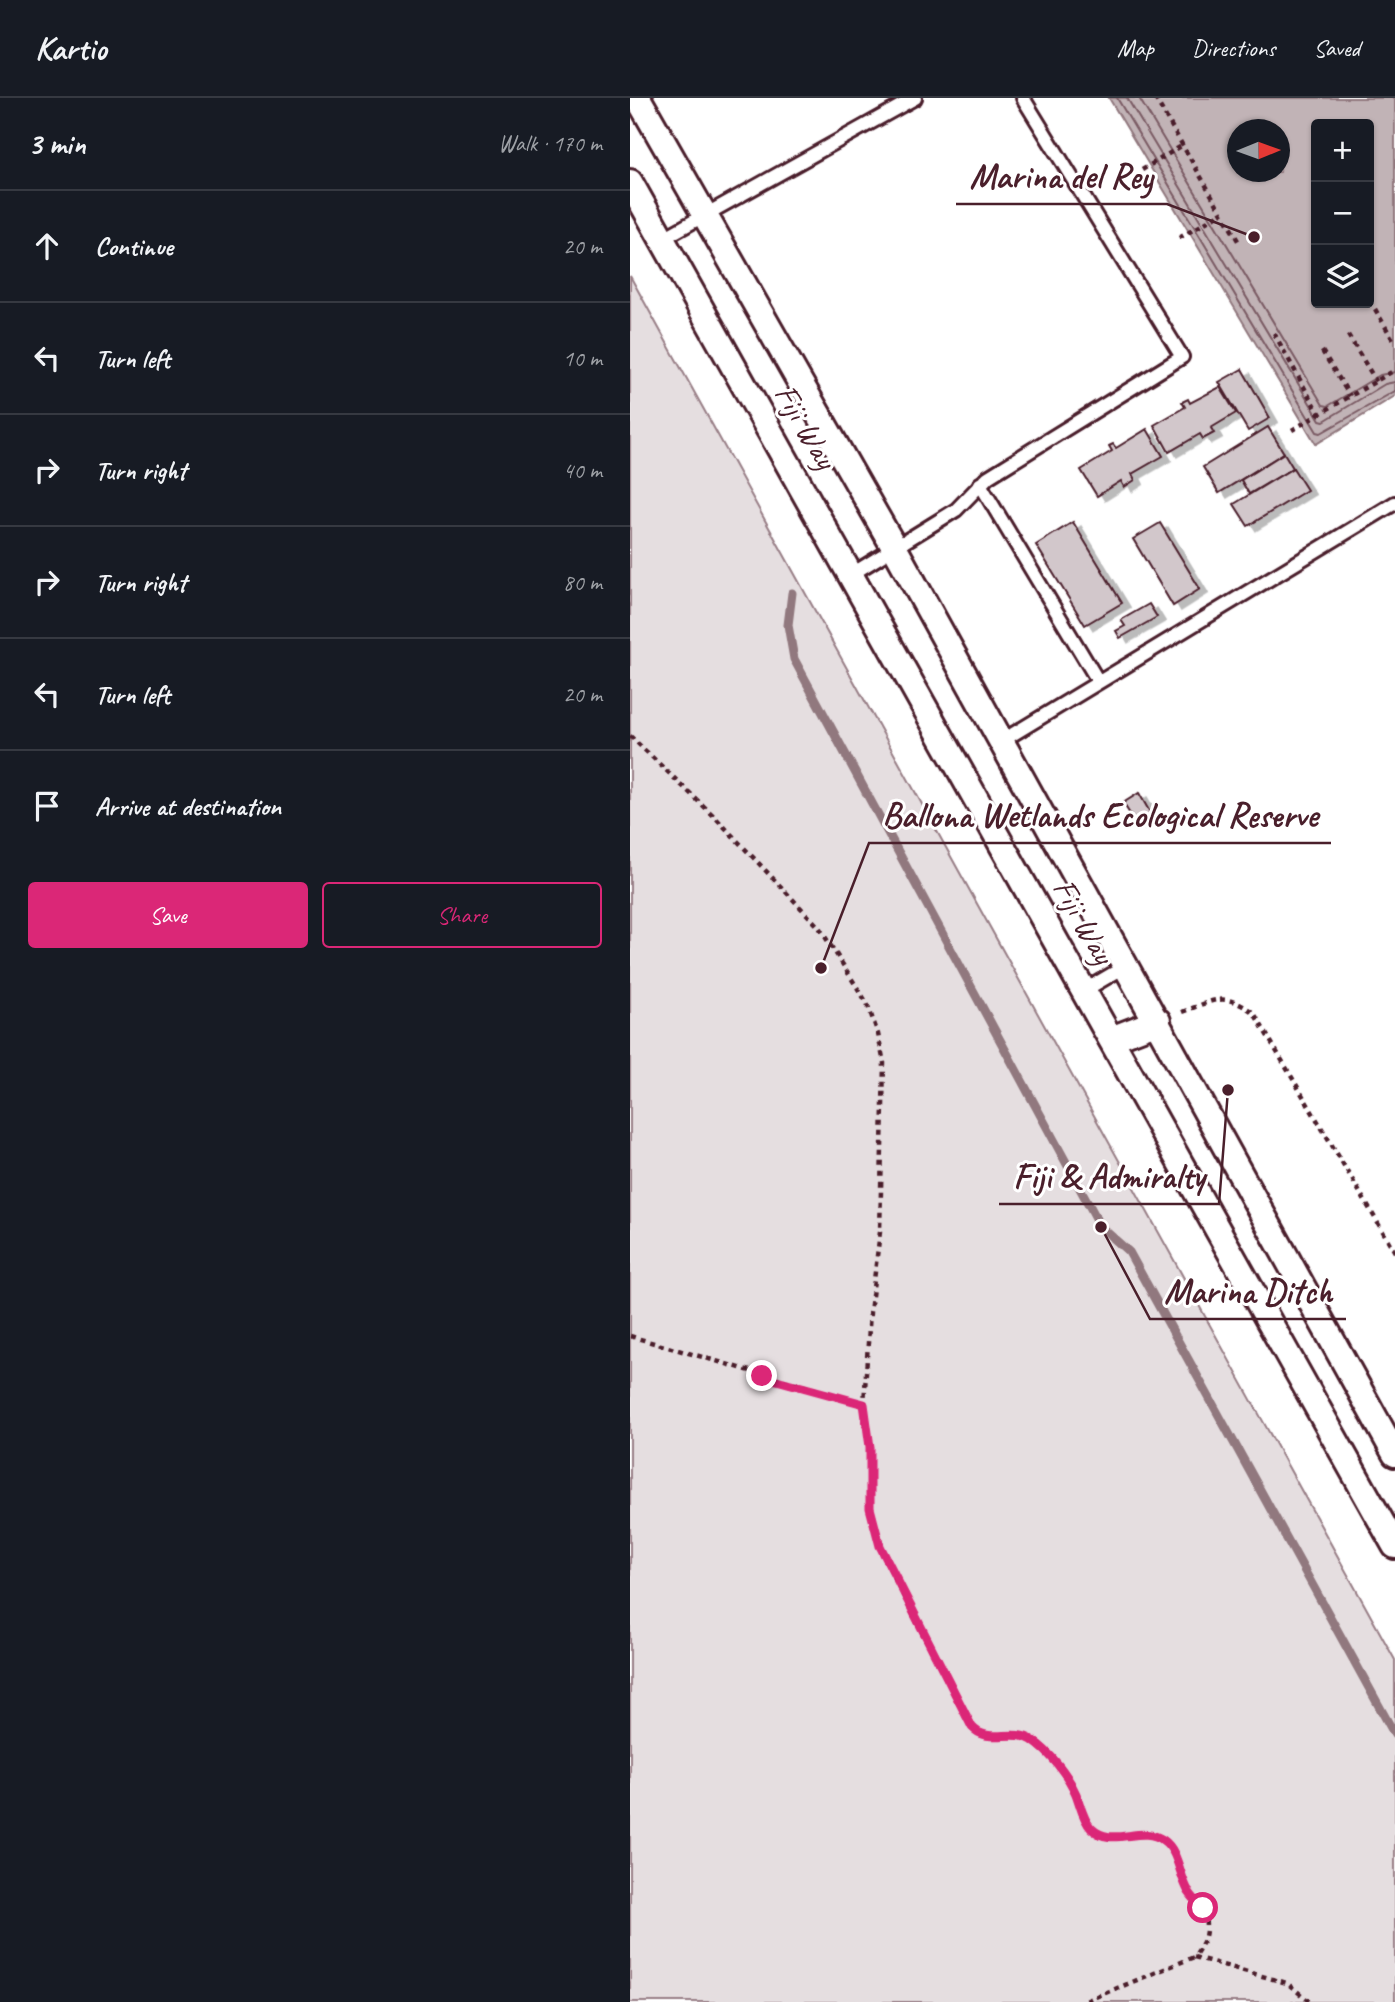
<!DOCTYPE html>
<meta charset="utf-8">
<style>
body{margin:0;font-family:Caveat,sans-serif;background:#20242c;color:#f1f3f6}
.controls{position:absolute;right:21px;top:21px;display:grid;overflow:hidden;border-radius:7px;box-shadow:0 2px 5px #0004}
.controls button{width:63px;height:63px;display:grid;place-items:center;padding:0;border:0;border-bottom:2px solid #363941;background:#171b24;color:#f1f3f6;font:35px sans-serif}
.compass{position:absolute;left:597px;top:21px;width:63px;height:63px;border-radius:50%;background:#171b24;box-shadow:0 2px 5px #0004;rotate:89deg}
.stop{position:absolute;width:21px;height:21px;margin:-16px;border:5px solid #db2777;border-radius:50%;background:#fff}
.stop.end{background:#db2777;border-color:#fff;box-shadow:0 2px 7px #0008}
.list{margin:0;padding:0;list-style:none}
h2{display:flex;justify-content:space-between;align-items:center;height:91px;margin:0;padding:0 28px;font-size:30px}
h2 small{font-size:23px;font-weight:400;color:#9ea1a6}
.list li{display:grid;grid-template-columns:46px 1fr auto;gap:21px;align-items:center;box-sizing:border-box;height:112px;padding:0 28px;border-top:2px solid #363941}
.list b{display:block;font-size:26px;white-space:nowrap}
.list em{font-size:23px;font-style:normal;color:#9ea1a6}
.actions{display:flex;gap:14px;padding:21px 28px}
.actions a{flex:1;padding:16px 0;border:2px solid #db2777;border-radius:7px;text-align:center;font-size:24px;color:#db2777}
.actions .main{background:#db2777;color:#fff}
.icon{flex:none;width:38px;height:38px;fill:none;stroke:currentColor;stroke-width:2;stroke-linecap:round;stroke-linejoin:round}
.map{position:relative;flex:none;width:765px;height:1904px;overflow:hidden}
header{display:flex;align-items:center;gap:42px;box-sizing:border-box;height:98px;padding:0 35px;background:#171b24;border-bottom:2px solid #363941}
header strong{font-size:33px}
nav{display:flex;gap:38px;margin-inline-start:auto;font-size:24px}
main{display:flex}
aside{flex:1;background:#171b24}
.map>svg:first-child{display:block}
.green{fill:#e5dee0;stroke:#987e86;stroke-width:2}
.water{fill:#c1b3b6;stroke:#91787e;stroke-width:2;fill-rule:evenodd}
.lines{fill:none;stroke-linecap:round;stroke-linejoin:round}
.shore{stroke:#7a5a63;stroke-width:2}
.stream{stroke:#91787e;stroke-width:9}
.building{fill:#d2c7cb;stroke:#4a1f2b;stroke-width:2;filter:url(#shadow)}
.lane-casing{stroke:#4a1f2b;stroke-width:18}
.street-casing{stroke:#4a1f2b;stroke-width:30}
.path{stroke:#4a1f2b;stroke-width:4.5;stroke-dasharray:5 5;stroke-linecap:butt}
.lane{stroke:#fff;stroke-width:12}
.street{stroke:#fff;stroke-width:24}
.route{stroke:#db2777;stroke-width:9}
.labels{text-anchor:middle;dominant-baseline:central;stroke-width:6;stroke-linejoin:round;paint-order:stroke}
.street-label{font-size:33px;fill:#4a1f2b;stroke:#fff}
.leader{fill:none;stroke:#4a1f2b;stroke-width:2.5}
.callout-dot{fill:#4a1f2b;stroke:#fff;stroke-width:2.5}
.callout-label{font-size:35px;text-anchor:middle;font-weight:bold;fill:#4a1f2b;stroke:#fff;stroke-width:6;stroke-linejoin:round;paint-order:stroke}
</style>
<header>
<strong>Kartio</strong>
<nav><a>Map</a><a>Directions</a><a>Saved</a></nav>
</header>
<main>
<aside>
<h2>3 min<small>Walk · 170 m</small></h2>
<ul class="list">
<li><svg class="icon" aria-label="ahead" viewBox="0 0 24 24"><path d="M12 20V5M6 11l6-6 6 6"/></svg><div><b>Continue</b></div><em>20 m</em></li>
<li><svg class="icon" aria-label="left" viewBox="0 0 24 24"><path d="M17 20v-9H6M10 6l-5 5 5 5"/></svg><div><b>Turn left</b></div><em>10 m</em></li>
<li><svg class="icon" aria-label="right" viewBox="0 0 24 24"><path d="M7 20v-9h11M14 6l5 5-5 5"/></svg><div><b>Turn right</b></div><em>40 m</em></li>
<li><svg class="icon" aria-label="right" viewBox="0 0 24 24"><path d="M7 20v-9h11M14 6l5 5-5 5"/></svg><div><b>Turn right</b></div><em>80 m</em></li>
<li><svg class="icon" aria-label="left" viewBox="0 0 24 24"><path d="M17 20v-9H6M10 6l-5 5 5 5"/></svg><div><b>Turn left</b></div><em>20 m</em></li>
<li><svg class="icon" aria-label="arrive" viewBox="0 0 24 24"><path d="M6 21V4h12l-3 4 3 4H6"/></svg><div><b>Arrive at destination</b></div></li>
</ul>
<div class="actions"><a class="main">Save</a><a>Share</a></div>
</aside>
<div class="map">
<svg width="765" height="1904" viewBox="0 0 765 1904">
<defs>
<filter id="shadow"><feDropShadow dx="8" dy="4.5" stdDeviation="0" flood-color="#0004"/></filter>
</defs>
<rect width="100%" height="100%" fill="#fff"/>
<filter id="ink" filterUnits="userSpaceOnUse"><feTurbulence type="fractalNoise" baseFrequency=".0143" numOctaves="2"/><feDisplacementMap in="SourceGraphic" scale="14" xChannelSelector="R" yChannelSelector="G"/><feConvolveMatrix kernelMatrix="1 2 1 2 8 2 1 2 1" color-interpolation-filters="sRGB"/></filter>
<g filter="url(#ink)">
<!-- green -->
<path class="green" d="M0 178 765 1562V1904H0Z"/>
<!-- water -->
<path class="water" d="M479 0H765V298L686 346ZM686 26H739V205H686ZM608 32H650V74H608Z"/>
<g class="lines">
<!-- shore -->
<g class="shore">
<path d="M487 0 687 334 691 335 765 293"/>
<path d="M497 0 690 322 694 323 755 286 765 284"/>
<path d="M509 0 693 307 698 308 750 277 765 274"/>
</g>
<!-- stream -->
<path class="stream" d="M162 495 158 527 164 561 471 1129 499 1154 765 1637"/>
</g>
<!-- building -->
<g class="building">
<path d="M612 271 640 320 618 333 589 284Z"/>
<path d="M590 289 606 315 581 330 584 335 573 341 570 336 539 354 524 327 555 309 552 304 558 301 560 305Z"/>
<path d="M638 329 654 355 589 395 573 369Z"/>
<path d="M517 331 533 358 502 376 505 382 494 389 491 383 467 398 451 372 482 353 479 348 483 346 486 350Z"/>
<path d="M654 355 663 370 619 396 611 382Z"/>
<path d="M663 370 677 392 618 428 604 406Z"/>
<path d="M443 424 492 505 455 527 406 447Z"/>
<path d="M530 425 570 491 543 508 503 441Z"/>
<path d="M519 506 527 519 490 540 486 533 495 528 491 522Z"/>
<path d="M509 695 522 718 507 727 493 705Z"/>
</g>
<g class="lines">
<defs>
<g id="lane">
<path d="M32 141 285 0"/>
<path d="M350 386 468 583"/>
<path d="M222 476 326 412 358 379 552 259 393 0"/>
<path d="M370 644 765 405"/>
<path d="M455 892 496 868"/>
</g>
<g id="street">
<path d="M8 0 264 449 765 1356"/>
<path d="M0 84 765 1448"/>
<path d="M481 941 528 923"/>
</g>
</defs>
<!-- lane casing -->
<use href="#lane" class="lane-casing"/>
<!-- street casing -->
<use href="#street" class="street-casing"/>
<!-- path -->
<g class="path">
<path d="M525 0 610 146"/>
<path d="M512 72 553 47"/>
<path d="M549 140 592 115"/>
<path d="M745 211 765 245"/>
<path d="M644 235 689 316"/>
<path d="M718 237 746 283"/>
<path d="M692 253 720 298"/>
<path d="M662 332 765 272"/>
<path d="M0 638 84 718 189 829 237 905 248 936 254 965 250 1134 240 1214 234 1306 240 1349V1410L250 1448 270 1490 342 1629C358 1647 383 1630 402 1642 419 1653 438 1677 446 1695 450 1706 453 1721 461 1730 481 1752 509 1727 531 1741 548 1751 549 1777 558 1793 561 1799 568 1803 572 1809 575 1814 576 1824 576 1830 576 1842 570 1849 564 1859L453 1904"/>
<path d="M552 914C585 902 593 893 624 915L765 1154"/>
<path d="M0 1238 234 1306"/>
<path d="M564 1859 657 1885 680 1904"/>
</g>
<!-- lane -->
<use href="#lane" class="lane"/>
<!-- street -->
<use href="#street" class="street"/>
</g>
</g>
<g class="lines" filter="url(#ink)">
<!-- route -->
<path class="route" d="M132 1278 234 1306 240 1349V1410L250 1448 342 1629C358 1647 383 1630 402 1642 420 1654 438 1677 446 1696 450 1706 453 1722 461 1730 482 1751 511 1726 533 1742 549 1753 549 1778 559 1794 563 1800 568 1805 573 1810"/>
</g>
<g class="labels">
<!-- street labels -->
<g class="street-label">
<text transform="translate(176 328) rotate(60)">Fiji Way</text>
<text transform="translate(454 823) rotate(61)">Fiji Way</text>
</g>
</g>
<!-- callouts -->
<path class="leader" d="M624 139L537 106H326M191 870L239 745H701M598 992L589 1106H369M471 1129L520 1221H716"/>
<g class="callout-dot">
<circle cx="624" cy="139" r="7"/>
<circle cx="191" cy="870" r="7"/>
<circle cx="598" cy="992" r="7"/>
<circle cx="471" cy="1129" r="7"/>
</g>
<g class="callout-label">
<text x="431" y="90">Marina del Rey</text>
<text x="470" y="729">Ballona Wetlands Ecological Reserve</text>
<text x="479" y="1090">Fiji &amp; Admiralty</text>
<text x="618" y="1205">Marina Ditch</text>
</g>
</svg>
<div class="controls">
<button>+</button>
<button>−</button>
<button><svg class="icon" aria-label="layers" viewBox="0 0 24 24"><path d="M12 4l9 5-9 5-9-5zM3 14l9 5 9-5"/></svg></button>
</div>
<svg class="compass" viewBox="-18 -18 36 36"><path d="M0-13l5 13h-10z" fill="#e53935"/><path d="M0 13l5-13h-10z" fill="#9ea1a6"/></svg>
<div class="stop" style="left:573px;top:1810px"></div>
<div class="stop end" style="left:132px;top:1278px"></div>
</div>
</main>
